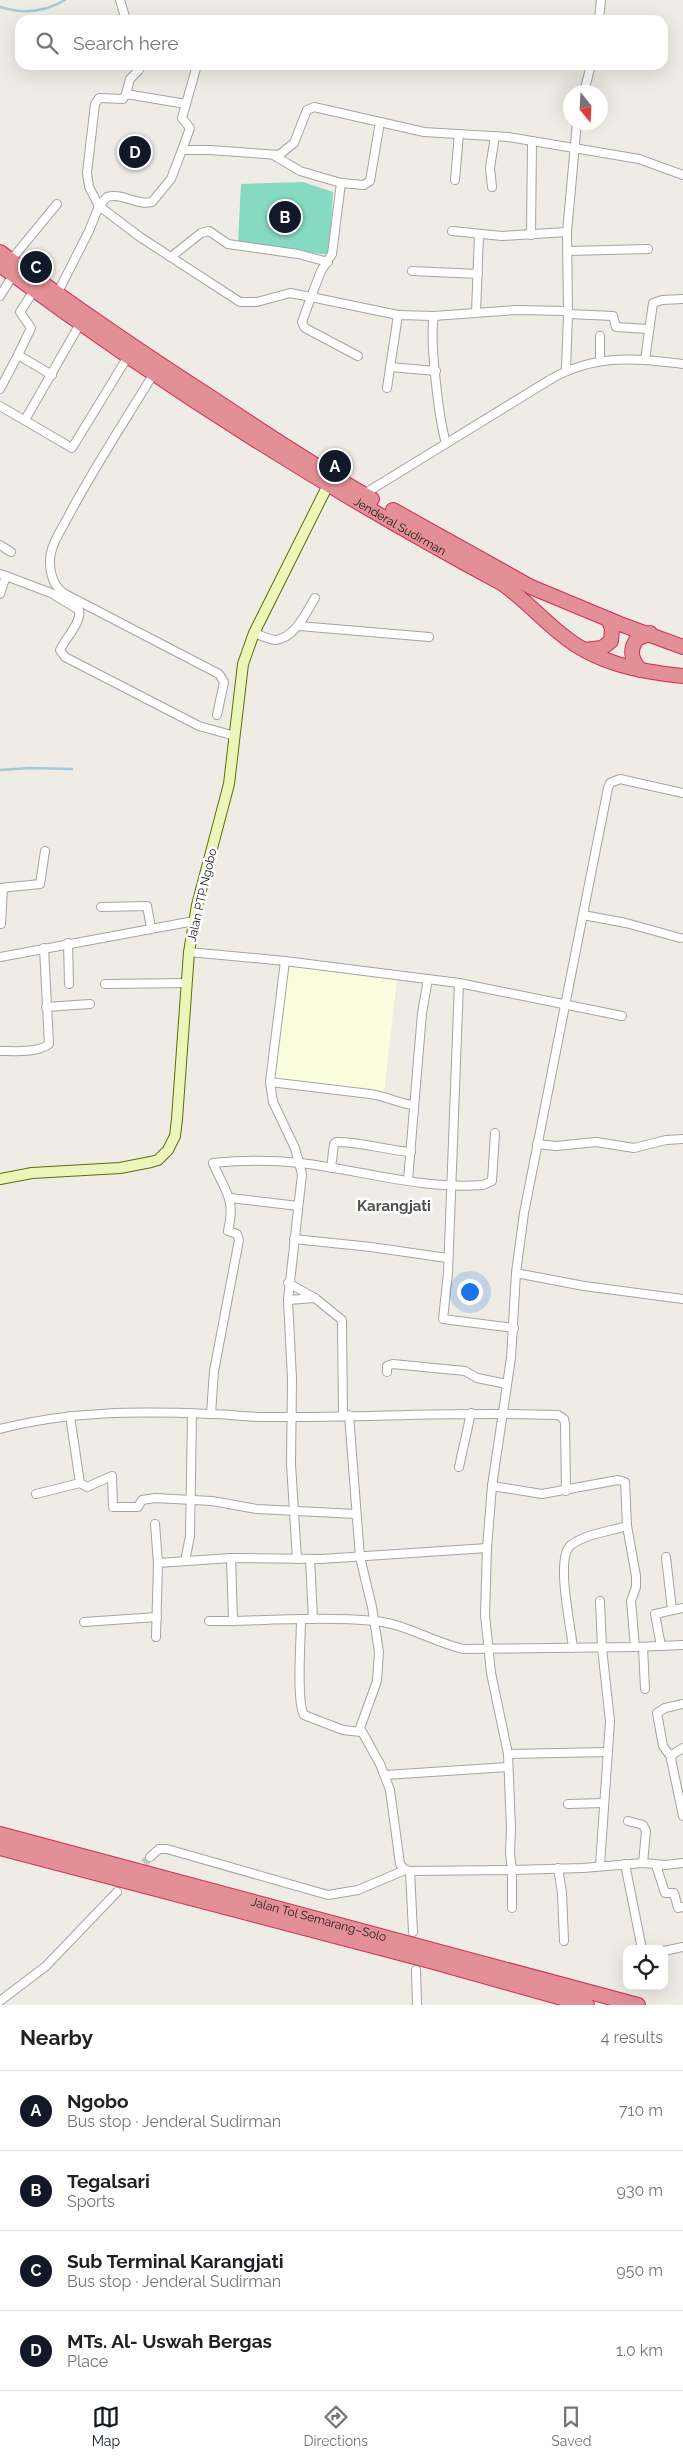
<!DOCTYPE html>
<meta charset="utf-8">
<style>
body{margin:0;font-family:Raleway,sans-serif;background:#f2f2f2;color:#202124}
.controls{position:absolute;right:15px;bottom:15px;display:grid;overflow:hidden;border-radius:10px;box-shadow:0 5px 20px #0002}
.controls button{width:45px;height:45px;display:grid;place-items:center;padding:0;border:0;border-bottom:1px solid #e0e0e0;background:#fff;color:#202124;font:25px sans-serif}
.compass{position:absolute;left:563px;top:85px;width:45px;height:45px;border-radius:50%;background:#fff;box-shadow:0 5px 20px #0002;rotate:162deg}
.you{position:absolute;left:469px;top:1291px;width:18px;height:18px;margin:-12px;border:4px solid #fff;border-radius:50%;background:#1a73e8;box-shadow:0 0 0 8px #1a73e833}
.badge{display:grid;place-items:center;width:32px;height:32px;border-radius:50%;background:#111827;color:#fff;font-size:16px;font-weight:700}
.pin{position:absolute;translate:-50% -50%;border:2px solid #fff;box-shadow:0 1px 5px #0006}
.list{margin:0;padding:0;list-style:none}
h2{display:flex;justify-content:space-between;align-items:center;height:65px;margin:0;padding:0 20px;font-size:21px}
h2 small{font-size:16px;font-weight:400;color:#757577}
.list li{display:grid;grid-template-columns:32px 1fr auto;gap:15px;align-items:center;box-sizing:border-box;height:80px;padding:0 20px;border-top:1px solid #e0e0e0}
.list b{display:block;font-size:19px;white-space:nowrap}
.list p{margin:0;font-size:16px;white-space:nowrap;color:#757577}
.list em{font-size:16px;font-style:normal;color:#757577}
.icon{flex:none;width:28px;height:28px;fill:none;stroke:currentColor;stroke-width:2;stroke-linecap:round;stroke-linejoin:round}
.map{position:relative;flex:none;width:683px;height:2005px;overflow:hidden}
.search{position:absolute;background:#fff;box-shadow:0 5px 20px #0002;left:15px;right:15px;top:15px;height:55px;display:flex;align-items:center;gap:12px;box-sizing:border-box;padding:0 18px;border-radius:15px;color:#757577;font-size:19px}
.sheet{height:385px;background:#fff}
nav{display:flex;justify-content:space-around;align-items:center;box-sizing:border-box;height:70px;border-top:1px solid #e0e0e0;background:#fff;font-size:14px;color:#757577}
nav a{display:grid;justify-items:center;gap:2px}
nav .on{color:#111827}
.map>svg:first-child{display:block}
.education{fill:#fafdde}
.pitch{fill:#85dac1}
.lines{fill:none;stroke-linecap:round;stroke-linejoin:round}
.stream{stroke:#a6c9da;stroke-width:2.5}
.street-tunnel{stroke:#c4c3bc;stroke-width:8;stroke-dasharray:8 4;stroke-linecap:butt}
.street-casing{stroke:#a4a4a4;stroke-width:10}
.secondary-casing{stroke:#5a6f0a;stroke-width:12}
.highway-casing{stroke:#d12c55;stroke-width:16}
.street{stroke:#fff;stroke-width:8}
.secondary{stroke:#edf6ba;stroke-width:10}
.highway{stroke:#e28f96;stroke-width:14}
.labels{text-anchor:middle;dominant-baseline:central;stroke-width:5;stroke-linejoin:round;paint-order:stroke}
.street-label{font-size:12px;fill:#1d1d1d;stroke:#fff}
.quarter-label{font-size:15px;font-weight:bold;fill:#505050;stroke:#fff}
</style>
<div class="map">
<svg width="683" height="2005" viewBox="0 0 683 2005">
<rect width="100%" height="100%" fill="#eeece4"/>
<!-- education -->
<path class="education" d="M287 966 397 980 384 1093 272 1081Z"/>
<!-- pitch -->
<path class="pitch" d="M303 182 333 192 329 255 238 242 241 184Z"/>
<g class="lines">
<!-- stream -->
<g class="stream">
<path d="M0 7C22 14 45 12 65 0"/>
<path d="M0 770 29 768 72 769"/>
</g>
<!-- street-tunnel -->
<path class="street-tunnel" d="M136 1872 150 1857"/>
<defs>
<g id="street">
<path d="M120 0 126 20"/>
<path d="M599 20 601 0"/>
<path d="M138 65 139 70 130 79 126 94 186 104 182 118 190 128 182 150"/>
<path d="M584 92 591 65"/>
<path d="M126 94 123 99 99 98 95 104 87 173 89 187 99 206 140 237 240 302H257L290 293 311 297 321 271 332 254 341 183 300 171 275 156"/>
<path d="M186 104 197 65"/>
<path d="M455 180 459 134"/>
<path d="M341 183 364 185 370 181 380 122"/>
<path d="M492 187 490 168 495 136"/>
<path d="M452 231 502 236 567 232"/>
<path d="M531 235 532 141"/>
<path d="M567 251 648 249"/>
<path d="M171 257 201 233 209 231 228 244 298 254 328 262"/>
<path d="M11 260 57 204"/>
<path d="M412 271 478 274"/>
<path d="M57 294 89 231 99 206 107 197C121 192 137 206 152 202L171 179 182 150H209L279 155 294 143 307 110 314 107 424 132 508 137 639 159 683 175"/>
<path d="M0 296 13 275"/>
<path d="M476 313 479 234"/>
<path d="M568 314 613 316 616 327 648 329"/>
<path d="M600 336V360"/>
<path d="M18 355 31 328 20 312 35 289"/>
<path d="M358 356 305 328 302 322 311 297 398 315"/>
<path d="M645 360 653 303 662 300 683 299"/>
<path d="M390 367 436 371"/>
<path d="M566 370 568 314 567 232 577 122"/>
<path d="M154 373C125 421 95 466 69 515 62 529 50 545 50 561 50 574 54 587 65 594L219 674 224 682 217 715"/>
<path d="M387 388 398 315 434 316"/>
<path d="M0 389 18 355 52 375"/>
<path d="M0 406 72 448 130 353"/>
<path d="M25 420 81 322"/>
<path d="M446 443C439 420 429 338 434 316L516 310 568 311"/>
<path d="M364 494 551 379C595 354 635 358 683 364"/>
<path d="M0 545 11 552"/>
<path d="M0 574 6 576 0 594"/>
<path d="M6 576 51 593 79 610C82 622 65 639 60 650L65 657 199 726 235 736"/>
<path d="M299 626 429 637"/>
<path d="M254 633C260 635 270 640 276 640 296 637 306 612 315 598"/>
<path d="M683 793 620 779 610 783 608 788 524 1213 516 1273 511 1358 492 1486 487 1548 485 1615 491 1673 508 1754 511 1829 510 1853 512 1870 583 1868 643 1863 665 1865 683 1863"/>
<path d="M0 888 40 884 45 851"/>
<path d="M101 907 147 906 151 928"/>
<path d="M583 915 626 923 680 938"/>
<path d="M1 924 3 888"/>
<path d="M68 943 69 984"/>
<path d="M189 952 285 961 459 983 622 1016"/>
<path d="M0 957 194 921"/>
<path d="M285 961 270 1082 273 1102 295 1148 302 1174 288 1300 292 1379 291 1464 297 1559"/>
<path d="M459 983 448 1273 443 1319 514 1328"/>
<path d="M105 984 186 983"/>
<path d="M46 1007 90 1004"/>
<path d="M0 1051C14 1051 38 1053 49 1044L44 948"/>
<path d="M270 1082 370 1094C386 1096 397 1103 413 1105"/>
<path d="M537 1144 556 1146 596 1142 634 1148 666 1140 683 1139"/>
<path d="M331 1168 334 1144 336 1142C363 1142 385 1150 411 1152"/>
<path d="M408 1180 422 1013 428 979"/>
<path d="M230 1198 298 1206"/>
<path d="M294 1239 371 1247 447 1258"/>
<path d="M516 1273 584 1286 683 1299"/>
<path d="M288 1283 315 1298 342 1320 343 1415"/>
<path d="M288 1300 315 1298"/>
<path d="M387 1372V1366L393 1364 465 1371 477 1378 507 1384"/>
<path d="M211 1414 214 1371 239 1240 237 1234 228 1231C236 1198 225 1192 213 1163 241 1160 273 1160 301 1163 360 1170 423 1190 483 1185L492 1181 495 1133"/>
<path d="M349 1415 360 1557 372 1607 379 1652 377 1681 360 1728 380 1764 390 1790 400 1864 405 1870 410 1871 512 1870V1908"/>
<path d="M70 1416 80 1483 87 1487 112 1476 113 1507H138L142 1500 155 1498 212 1501 257 1509 356 1514"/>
<path d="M0 1429C68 1411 140 1411 210 1414 228 1414 245 1417 263 1417 361 1418 459 1411 558 1415L564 1419 565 1424 566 1491"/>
<path d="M459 1467 471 1413"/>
<path d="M492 1486 542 1494 618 1480 625 1482 627 1526 636 1576V1587L631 1601 635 1647"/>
<path d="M36 1494 80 1483"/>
<path d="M155 1524 158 1563"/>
<path d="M666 1557 672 1610"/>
<path d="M231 1558 233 1621"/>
<path d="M310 1559 313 1619"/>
<path d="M185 1561 190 1536 192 1414"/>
<path d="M600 1601 602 1648 610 1721 600 1865"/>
<path d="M301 1620C301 1639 296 1702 304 1715L343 1730 361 1732"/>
<path d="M209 1621C264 1621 320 1616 375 1621 406 1624 433 1642 463 1649L635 1647 683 1645"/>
<path d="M84 1622 157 1617"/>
<path d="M156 1637 158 1563 231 1558 321 1559 487 1548"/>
<path d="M661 1646 655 1614 683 1608"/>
<path d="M643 1647 645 1689"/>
<path d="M573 1648C571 1627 555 1557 571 1545 586 1534 610 1531 627 1526"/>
<path d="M683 1748 673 1754 671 1759 683 1816"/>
<path d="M508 1754 608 1752"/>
<path d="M671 1757 663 1746 657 1713 665 1708 683 1704"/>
<path d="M385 1775 508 1767"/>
<path d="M568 1804 604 1803"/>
<path d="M628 1821 643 1825 646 1831 643 1863"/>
<path d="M150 1857 159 1849H167L328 1895 358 1890 405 1870"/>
<path d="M625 1864 642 1949"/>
<path d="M656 1865 665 1893H674L678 1908 683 1907"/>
<path d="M558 1868 562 1893 564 1941"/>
<path d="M410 1871 413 1932"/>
<path d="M664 1951 683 1947"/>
<path d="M416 1970 417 2005"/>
<path d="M0 2001 46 1966 117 1892"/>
</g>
<path id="secondary" d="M0 1179 32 1173 120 1168 151 1162 158 1160 168 1150 175 1136 177 1119 189 952 197 905 229 784 243 664 254 633 328 485"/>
<g id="highway">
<path d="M0 252C70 304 142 353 215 400 266 434 318 468 372 499"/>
<path id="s1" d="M0 265C159 383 328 490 503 584 524 599 541 618 561 634 595 663 640 672 683 676"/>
<path d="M393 510 531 587 620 624 683 647"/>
<path d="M585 650 602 648 611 641 612 628 608 619"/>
<path d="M640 670C631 659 629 650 637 639L650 633"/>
<path id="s2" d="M0 1834 638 2005"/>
<path d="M0 1848 430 1961 587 2005"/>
</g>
</defs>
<!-- street casing -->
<use href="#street" class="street-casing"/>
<!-- secondary casing -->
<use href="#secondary" class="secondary-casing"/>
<!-- highway casing -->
<use href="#highway" class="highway-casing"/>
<!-- street -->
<use href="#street" class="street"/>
<!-- secondary -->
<use href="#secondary" class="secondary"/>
<!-- highway -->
<use href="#highway" class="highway"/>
</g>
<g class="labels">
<!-- street labels -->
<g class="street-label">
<text stroke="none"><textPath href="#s1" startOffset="478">Jenderal Sudirman</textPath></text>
<text transform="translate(202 895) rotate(-77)">Jalan PTP Ngobo</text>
<text stroke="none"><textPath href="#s2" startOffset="330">Jalan Tol Semarang–Solo</textPath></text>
</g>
<!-- quarter labels -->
<g class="quarter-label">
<text x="394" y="1206">Karangjati</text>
</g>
</g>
</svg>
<div class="controls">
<button><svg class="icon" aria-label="locate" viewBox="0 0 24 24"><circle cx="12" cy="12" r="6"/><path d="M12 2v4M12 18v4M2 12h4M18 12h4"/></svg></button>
</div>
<svg class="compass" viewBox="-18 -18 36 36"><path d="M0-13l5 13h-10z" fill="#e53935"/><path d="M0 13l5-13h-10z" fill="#757577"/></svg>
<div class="you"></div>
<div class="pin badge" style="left:335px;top:466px">A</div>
<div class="pin badge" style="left:285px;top:217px">B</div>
<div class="pin badge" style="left:36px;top:267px">C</div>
<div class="pin badge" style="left:135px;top:152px">D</div>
<div class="search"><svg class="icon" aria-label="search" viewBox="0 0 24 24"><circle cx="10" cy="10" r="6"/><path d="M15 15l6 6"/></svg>Search here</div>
</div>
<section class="sheet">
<h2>Nearby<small>4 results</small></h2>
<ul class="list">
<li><span class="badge">A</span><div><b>Ngobo</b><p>Bus stop · Jenderal Sudirman</p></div><em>710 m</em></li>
<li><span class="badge">B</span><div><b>Tegalsari</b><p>Sports</p></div><em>930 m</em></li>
<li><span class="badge">C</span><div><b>Sub Terminal Karangjati</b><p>Bus stop · Jenderal Sudirman</p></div><em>950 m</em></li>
<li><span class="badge">D</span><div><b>MTs. Al- Uswah Bergas</b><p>Place</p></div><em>1.0 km</em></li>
</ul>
</section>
<nav>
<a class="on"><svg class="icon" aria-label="map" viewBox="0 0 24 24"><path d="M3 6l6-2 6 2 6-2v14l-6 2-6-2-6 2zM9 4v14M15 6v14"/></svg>Map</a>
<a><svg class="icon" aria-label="directions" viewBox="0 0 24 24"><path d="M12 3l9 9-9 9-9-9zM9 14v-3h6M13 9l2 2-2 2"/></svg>Directions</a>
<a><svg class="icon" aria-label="saved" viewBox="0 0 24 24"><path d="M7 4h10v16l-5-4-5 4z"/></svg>Saved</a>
</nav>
